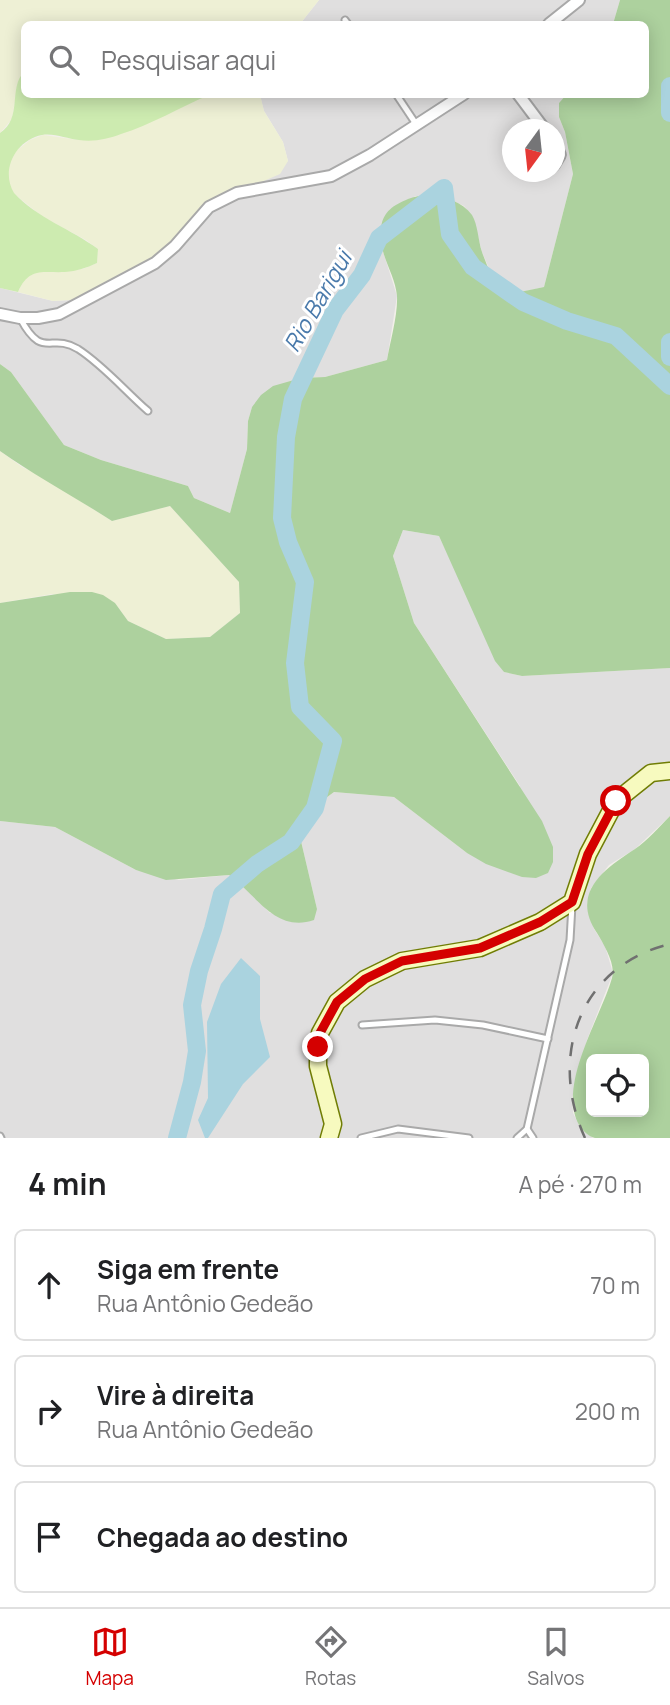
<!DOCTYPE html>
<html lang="pt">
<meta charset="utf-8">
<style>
body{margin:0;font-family:Manrope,sans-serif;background:#f2f2f2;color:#202124}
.controls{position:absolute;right:21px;bottom:21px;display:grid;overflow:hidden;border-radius:10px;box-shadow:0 4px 18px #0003}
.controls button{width:63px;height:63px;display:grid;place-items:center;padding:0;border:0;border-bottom:2px solid #e0e0e0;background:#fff;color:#202124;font:35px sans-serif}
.compass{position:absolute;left:502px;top:119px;width:63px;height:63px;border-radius:50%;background:#fff;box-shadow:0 4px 18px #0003;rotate:195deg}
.stop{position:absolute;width:21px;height:21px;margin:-16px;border:5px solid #d40000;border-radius:50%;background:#fff}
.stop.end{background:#d40000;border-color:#fff;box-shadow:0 2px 7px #0008}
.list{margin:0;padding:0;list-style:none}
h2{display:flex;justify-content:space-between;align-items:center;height:91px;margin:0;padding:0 28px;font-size:30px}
h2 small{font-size:23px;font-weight:400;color:#757577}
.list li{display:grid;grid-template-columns:46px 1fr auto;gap:21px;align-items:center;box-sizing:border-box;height:112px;margin:0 14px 14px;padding:0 14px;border:2px solid #e0e0e0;border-radius:10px}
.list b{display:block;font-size:26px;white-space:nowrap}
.list p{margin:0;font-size:23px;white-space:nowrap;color:#757577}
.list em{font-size:23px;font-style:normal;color:#757577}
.icon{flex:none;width:38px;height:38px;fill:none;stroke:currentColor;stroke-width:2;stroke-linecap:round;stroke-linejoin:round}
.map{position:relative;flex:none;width:670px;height:1138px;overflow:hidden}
.search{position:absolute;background:#fff;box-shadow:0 4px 18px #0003;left:21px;right:21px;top:21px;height:77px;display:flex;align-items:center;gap:18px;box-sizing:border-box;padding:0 24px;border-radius:10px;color:#757577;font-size:26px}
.sheet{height:469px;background:#fff}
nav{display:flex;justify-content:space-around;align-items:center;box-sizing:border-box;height:98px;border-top:2px solid #e0e0e0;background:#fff;font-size:19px;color:#757577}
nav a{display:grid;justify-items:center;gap:4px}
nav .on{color:#d40000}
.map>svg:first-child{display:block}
.residential{fill:#e0dfdf;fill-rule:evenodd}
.farmland{fill:#eef0d5}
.grass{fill:#cdebb0}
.forest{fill:#add19e;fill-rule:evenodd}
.water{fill:#aad3df}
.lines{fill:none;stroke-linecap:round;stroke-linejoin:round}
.river{stroke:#aad3df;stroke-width:18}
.lane-casing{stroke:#a9a9a9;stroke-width:9}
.street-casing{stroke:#a9a9a9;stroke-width:14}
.secondary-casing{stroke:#707d05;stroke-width:19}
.lane{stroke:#fff;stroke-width:5}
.street{stroke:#fff;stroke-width:10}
.secondary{stroke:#f7fabf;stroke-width:16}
.rail{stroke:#707070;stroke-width:2.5;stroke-dasharray:14 14;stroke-linecap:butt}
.route{stroke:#d40000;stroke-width:9}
.labels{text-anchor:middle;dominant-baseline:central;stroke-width:6;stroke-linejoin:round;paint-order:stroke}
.water-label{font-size:23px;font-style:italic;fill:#4a7aab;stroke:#fff}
</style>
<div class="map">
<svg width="670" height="1138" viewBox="0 0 670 1138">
<rect width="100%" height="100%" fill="#f2efe9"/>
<!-- residential -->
<g class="residential">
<path d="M319 0H620L613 24H300Z"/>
<path d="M260 95H566L559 103V117L565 132 573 174 544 287 501 297 482 252 473 218 464 206 451 200 436 196H415L382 248 397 296 387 360 325 377 301 378 252 407 248 421 247 449 230 513 194 498 188 486 101 460 64 445 11 372 0 364V288L53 301 71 300 288 161 283 142 264 111ZM512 130H554V172H512Z"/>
<path d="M403 530 439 536 504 672 522 676 670 668V816L635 849 609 865 591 888 587 902 594 929 605 946 613 973 587 1040 572 1099 573 1113 581 1129 593 1138H0V821L55 827 136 870 179 880 229 875 245 886 270 913 317 909 296 820 334 792 394 797 467 853 520 786 414 623 393 556Z"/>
</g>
<!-- farmland -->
<g class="farmland">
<path d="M0 0H319L300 24H24V72L18 83 12 119 0 133Z"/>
<path d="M209 94 260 95 264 111 283 142 288 161 280 174 224 198 162 256 102 291 71 300 53 301 18 292 24 279 36 272 83 269 97 263 98 249 86 240 43 217 13 193 5 181 4 167 11 155 30 140 43 135 79 140 168 113Z"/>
<path d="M0 451 22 467 39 475 112 521 170 506 239 582 240 613 210 637 166 639 128 621 115 603 52 594 0 603Z"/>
</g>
<!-- grass -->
<path class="grass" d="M24 72V94L209 95C180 107 151 125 121 134 108 139 94 142 79 140 67 139 55 133 42 135 16 140 0 170 14 193 37 218 71 229 98 249L97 263C86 268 77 271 65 272 42 273 29 267 18 292L0 288V133C23 118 8 88 24 72Z"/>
<!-- forest -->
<g class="forest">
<path d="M620 0H670V668L522 676 504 672 495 661 439 536 403 530 393 556 414 623 542 821 553 847V862L548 873 536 878 522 877 486 864 467 853 394 797 334 792 296 820 317 909 314 920C275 933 257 895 229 875L166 880 136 870 55 827 0 821V603L70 592H92L103 595 115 603 128 621 166 639 210 637 240 613 239 582 170 506 112 521C75 497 35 476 0 451V364L11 372 64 445 101 460 188 486 194 498 230 513 247 449 248 421 252 407 261 395 273 386 301 378 325 377 387 360C390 342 398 315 397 296 395 273 377 252 381 228 383 211 394 205 408 199 428 191 459 197 472 215 478 225 478 240 482 252 487 267 495 282 501 296L544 287 573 174 565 132 559 117V103L566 95 646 94V24H613Z"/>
<path d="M670 816V1138C649 1138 615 1138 595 1138 589 1137 582 1130 579 1125 557 1085 601 1017 612 978 616 964 604 945 597 933 570 893 604 869 635 849 647 841 659 827 670 816ZM591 1059H644V1112H591Z"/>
</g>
<!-- water -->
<path class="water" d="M241 958 260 976V1019L270 1057 243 1084 208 1138H205L198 1120 208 1098 207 1022 221 984Z"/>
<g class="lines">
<!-- river -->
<g class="river">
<path d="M670 86V113"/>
<path d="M670 342V357"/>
<path d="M177 1138 192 1082 197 1051 192 1005 199 971 213 929 222 894 257 864 291 842 315 808 333 741 300 707 295 663 305 582 288 542 282 518 286 437 293 399 335 310 362 275 379 238 444 188 450 234 473 267 523 302 567 321 616 336 670 386"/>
</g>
<defs>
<g id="lane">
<path d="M345 20 348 24"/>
<path d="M396 94 416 124"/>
<path d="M20 318C43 361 50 332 78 349 103 365 125 391 148 411"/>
<path d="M362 1025 435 1020 483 1025 548 1039"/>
<path d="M527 1129 533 1138"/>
<path d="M0 1136 1 1138"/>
<path d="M361 1138 398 1129 469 1138"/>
<path d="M517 1138 527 1129 570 940 572 905"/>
</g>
<g id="street">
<path d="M549 24 579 0"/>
<path d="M518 94 545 130"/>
<path d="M554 141 560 155 554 165"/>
<path d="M0 314 20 318H38L59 314 155 263 175 246 209 207 237 193 331 176 370 155 464 94"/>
</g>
<path id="secondary" d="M329 1138 333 1124 318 1066V1047L320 1033 337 1002 365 979 402 961 480 948 540 922 572 902 588 854 616 801 651 773 670 771"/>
</defs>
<!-- lane casing -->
<use href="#lane" class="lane-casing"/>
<!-- street casing -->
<use href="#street" class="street-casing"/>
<!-- secondary casing -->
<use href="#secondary" class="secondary-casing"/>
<!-- lane -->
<use href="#lane" class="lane"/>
<!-- street -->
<use href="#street" class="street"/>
<!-- secondary -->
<use href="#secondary" class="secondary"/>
<!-- rail -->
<path class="rail" d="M585 1138C548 1057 579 966 670 944"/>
</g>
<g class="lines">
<!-- route -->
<path class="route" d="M318 1047 320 1033 337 1002 365 979 402 961 480 948 540 922 572 902 588 854 616 801"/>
</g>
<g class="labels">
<!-- water labels -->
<g class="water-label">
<text transform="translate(317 301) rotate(-60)">Rio Barigui</text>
</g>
</g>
</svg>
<div class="controls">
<button><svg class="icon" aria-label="locate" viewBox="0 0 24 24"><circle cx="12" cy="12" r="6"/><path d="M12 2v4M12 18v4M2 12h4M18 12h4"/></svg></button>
</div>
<svg class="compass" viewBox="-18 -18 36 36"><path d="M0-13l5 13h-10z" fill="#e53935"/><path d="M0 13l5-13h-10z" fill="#757577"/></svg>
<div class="stop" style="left:616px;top:801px"></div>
<div class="stop end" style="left:318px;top:1047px"></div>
<div class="search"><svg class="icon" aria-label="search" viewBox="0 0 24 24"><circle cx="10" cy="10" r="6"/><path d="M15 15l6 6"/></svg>Pesquisar aqui</div>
</div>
<section class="sheet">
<h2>4 min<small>A pé · 270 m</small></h2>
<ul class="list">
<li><svg class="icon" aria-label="ahead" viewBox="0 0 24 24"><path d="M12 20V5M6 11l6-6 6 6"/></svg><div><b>Siga em frente</b><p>Rua Antônio Gedeão</p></div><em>70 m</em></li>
<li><svg class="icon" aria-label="right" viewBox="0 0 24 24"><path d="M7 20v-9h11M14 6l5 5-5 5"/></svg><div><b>Vire à direita</b><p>Rua Antônio Gedeão</p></div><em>200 m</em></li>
<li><svg class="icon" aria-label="arrive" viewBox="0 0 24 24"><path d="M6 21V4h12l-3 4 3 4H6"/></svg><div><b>Chegada ao destino</b></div></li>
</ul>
</section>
<nav>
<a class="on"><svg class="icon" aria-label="map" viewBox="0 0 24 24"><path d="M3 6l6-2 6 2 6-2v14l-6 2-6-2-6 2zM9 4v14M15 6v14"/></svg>Mapa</a>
<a><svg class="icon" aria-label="directions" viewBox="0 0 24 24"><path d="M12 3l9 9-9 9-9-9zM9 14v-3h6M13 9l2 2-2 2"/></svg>Rotas</a>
<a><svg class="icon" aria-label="saved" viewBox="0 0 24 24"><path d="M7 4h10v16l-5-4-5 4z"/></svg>Salvos</a>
</nav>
